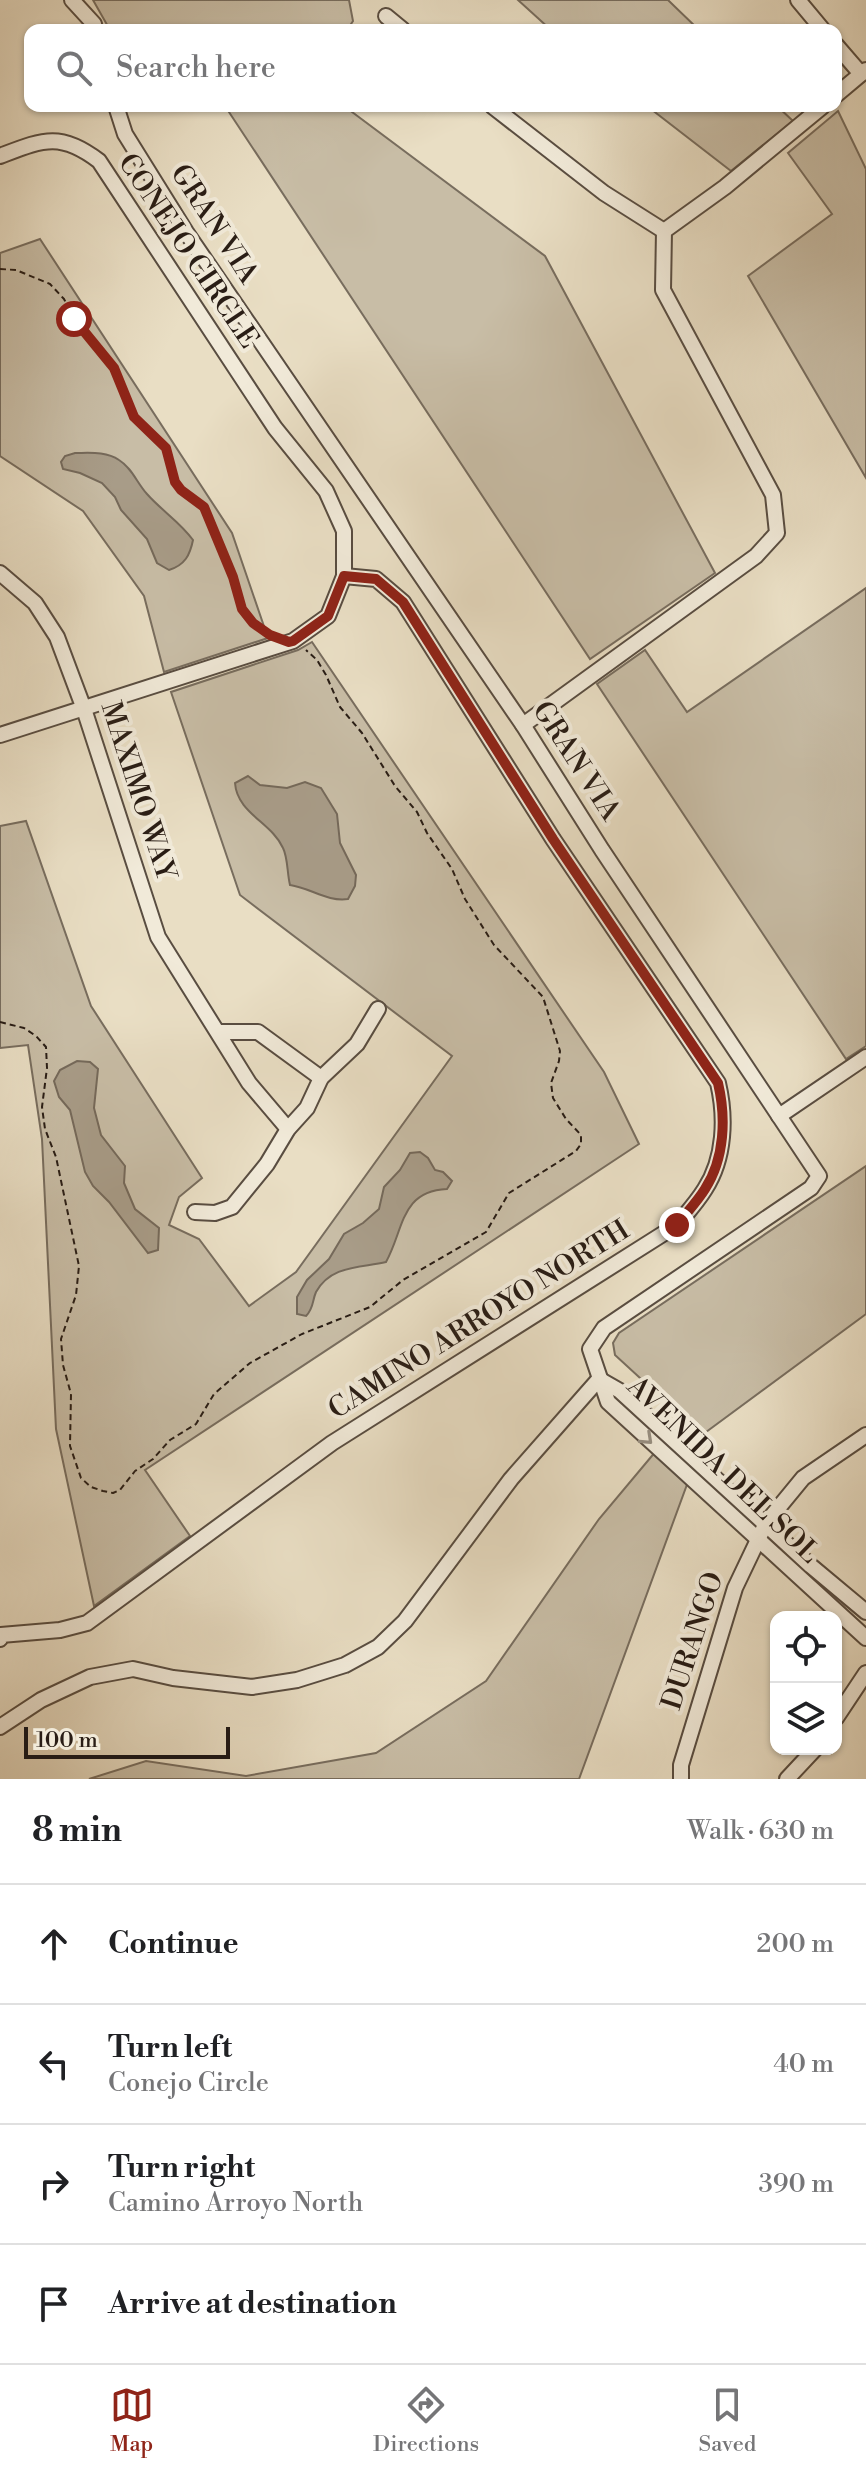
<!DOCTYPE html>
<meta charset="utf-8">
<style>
body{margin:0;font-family:"Libre Bodoni",serif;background:#f6f6f6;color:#202124}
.controls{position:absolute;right:24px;bottom:24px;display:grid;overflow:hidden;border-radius:16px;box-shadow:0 2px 6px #0004}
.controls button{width:72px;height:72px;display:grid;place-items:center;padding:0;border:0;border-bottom:2px solid #e0e0e0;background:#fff;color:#202124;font:40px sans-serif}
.scale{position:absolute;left:24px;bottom:20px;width:206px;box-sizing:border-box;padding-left:8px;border:4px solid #291d15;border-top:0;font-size:22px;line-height:28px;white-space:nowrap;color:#291d15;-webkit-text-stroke:6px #f1ead9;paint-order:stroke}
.stop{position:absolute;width:24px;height:24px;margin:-18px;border:6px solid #8f2418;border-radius:50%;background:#fff}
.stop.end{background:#8f2418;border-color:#fff;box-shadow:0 2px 8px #0008}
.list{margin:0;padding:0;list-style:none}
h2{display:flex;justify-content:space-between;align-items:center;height:104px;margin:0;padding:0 32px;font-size:34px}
h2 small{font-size:26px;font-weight:400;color:#757577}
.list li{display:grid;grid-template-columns:52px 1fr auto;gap:24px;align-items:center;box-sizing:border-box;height:120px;padding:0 32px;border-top:2px solid #e0e0e0}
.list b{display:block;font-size:30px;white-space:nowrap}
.list p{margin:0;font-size:26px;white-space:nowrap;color:#757577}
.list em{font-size:26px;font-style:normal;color:#757577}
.icon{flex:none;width:44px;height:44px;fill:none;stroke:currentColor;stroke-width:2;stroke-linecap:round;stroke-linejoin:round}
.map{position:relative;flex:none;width:866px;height:1779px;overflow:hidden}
.search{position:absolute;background:#fff;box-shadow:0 2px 6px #0004;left:24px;right:24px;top:24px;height:88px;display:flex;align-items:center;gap:20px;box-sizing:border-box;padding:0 28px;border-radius:16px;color:#757577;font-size:30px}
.sheet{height:584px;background:#fff}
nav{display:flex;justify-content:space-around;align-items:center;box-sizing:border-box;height:112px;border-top:2px solid #e0e0e0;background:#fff;font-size:22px;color:#757577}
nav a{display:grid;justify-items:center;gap:4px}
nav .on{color:#8f2418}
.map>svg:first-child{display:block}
.green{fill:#c8bda6;stroke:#786d5e;stroke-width:2}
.water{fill:#a89c88;stroke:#75695a;stroke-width:2}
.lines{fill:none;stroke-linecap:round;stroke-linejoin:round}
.minor-casing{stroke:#594d41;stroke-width:18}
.path{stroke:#291d15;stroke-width:2;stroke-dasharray:6 4;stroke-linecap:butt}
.minor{stroke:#f1ead9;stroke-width:14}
.oneway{stroke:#978e81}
.route{stroke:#8f2418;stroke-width:10}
.labels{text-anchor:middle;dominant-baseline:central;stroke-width:8;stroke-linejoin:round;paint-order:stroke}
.street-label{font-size:28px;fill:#291d15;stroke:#f1ead9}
</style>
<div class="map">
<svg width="866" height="1779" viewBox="0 0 866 1779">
<rect width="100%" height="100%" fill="#e9dec4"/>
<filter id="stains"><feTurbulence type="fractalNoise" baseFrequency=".0025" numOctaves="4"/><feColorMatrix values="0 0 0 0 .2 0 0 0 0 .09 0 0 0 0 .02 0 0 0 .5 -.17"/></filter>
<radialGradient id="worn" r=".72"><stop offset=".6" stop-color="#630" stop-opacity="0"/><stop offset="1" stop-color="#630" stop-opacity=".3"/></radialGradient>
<!-- green -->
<g class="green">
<path d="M93 0H349L353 21 347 30H110Z"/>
<path d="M518 0H668L699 30H551Z"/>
<path d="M225 106H344L545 256 715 573 590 659Z"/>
<path d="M647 106H777L793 121 731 171Z"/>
<path d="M838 111 866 169V478L748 276 832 214 788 153Z"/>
<path d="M40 239 232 533 268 638 164 672 144 596 83 511 0 456V253Z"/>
<path d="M866 588V1046L846 1059 597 684 645 650 687 712Z"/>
<path d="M312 642 604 1072 639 1144 145 1470 190 1536 94 1606 56 1429 42 1139 28 1045 0 1048V826L26 821 91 1006 202 1178 179 1197 169 1225 199 1239 249 1306 296 1272 452 1056 240 895 171 692 298 650Z"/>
<path d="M866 1166V1314L702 1435 615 1355 613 1343 619 1333Z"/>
<path d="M656 1451 689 1479 579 1779H89L146 1761 246 1776 376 1753 486 1681 599 1519Z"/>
</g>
<!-- water -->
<g class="water">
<path d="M75 453C89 453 106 451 119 460 132 468 137 483 147 494 162 511 180 522 193 540 190 555 185 565 169 570L157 563 147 539 121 510 115 497 102 483 80 473 63 469 61 462 65 456Z"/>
<path d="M248 776 260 785 287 788 305 782 321 788 337 814 340 843 356 875 355 886 348 899C327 902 311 888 290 885 287 873 288 858 283 848 272 823 237 813 235 783Z"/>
<path d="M77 1061 90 1062 98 1069 94 1108 101 1135 125 1166 124 1183 135 1209 159 1228 158 1250 148 1253 109 1202 93 1186 85 1172 70 1110 59 1097 54 1081 60 1070Z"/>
<path d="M420 1152 428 1158 435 1170 443 1172 452 1181 447 1189C400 1191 404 1230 386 1262 360 1268 331 1265 316 1292 312 1301 314 1308 306 1316L297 1314V1297L307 1280 329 1259 344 1234 363 1223 379 1209 384 1187 400 1170 410 1153Z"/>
</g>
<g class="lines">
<defs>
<g id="minor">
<path d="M72 0 94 24 95 30"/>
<path d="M798 0 823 30"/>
<path d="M386 16 403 30"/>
<path d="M836 45 861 74"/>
<path d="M836 95 866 70"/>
<path d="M116 106 125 134 186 232 523 725 602 850 819 1176 811 1188 604 1328 590 1349 608 1402 866 1638"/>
<path d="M492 106 604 193 664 231"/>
<path d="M0 156C42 140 60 131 99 161L275 428 326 491 344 531V576L328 616 293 641 0 735"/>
<path d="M0 573 35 603 57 637 84 709 158 937 249 1083 288 1129"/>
<path d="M523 725 756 556 777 533 773 495 663 290 664 231 725 187 823 106"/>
<path d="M219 1032H258L321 1078"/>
<path d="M779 1116 866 1057"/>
<path d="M195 1212 215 1213 232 1207 267 1164 288 1129 307 1108 321 1078 357 1044 378 1009"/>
<path d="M599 1379 620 1391 811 1566 866 1612"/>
<path d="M0 1639 1 1635 60 1630 87 1623 332 1443 677 1225C687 1213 697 1202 705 1189 725 1158 726 1117 718 1083L553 839 403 602 376 579 344 576"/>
<path d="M836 1718 866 1673"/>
<path d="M0 1727 41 1700 90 1677 133 1669 173 1678 252 1687 297 1680 345 1665 378 1647 405 1621 511 1479 599 1379"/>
<path d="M681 1779V1765L735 1588 766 1523 803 1478 866 1435"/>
<path d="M787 1779 815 1749"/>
</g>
</defs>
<!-- minor casing -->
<use href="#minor" class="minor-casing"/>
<!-- path -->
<g class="path">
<path d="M0 269 16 270 50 284 64 299 74 319 114 368 134 417 166 448 175 482 181 490 204 507 233 577 242 609 253 623 267 633"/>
<path d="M0 1022 24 1028 36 1036 46 1047 47 1068 42 1107 45 1129 56 1157 79 1266 76 1295 61 1339 63 1365 71 1394 70 1446 81 1478 91 1487 103 1491 113 1493 120 1490 135 1471 153 1459 170 1440 196 1424 214 1394 250 1363 302 1334 370 1307 403 1280 486 1232 509 1193 576 1151 581 1144V1135L566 1119 553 1098 551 1083 559 1061 560 1051 543 997 494 945 465 899 452 869 427 833 417 812 395 786 362 733 340 707 326 675 317 660 306 650"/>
</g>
<!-- minor -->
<use href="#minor" class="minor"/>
</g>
<!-- one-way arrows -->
<defs><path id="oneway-chevron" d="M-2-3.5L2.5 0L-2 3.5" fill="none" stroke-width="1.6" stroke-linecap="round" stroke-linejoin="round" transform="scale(2)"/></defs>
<use class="oneway" href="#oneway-chevron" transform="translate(647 1439) rotate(43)"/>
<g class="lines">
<!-- route -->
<path class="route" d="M74 319 114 368 134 417 166 448 175 482 181 490 204 507 233 577 242 609 253 623 270 635 289 642 293 641 328 616 344 576 376 579 403 602 553 839 718 1083C726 1117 725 1158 705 1189 697 1202 686 1213 677 1225"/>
</g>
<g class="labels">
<!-- street labels -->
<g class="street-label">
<text transform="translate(214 224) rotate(57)">GRAN VIA</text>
<text transform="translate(188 251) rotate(56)">CONEJO CIRCLE</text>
<text transform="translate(576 761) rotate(57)">GRAN VIA</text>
<text transform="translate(138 791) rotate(72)">MAXIMO WAY</text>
<text transform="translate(479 1320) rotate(-32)">CAMINO ARROYO NORTH</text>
<text transform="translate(723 1470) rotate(44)">AVENIDA DEL SOL</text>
<text transform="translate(693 1641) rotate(-72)">DURANGO</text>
</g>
</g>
<rect width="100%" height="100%" filter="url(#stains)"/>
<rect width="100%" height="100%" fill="url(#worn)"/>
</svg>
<div class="controls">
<button><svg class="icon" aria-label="locate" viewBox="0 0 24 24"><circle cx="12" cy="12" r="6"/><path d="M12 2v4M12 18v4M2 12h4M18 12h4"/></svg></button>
<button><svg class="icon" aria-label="layers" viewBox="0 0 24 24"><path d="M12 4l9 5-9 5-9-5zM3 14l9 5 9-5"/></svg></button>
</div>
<div class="scale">100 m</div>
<div class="stop" style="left:74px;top:319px"></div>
<div class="stop end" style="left:677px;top:1225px"></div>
<div class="search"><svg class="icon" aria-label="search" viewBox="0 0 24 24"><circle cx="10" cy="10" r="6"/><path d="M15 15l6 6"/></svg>Search here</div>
</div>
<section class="sheet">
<h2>8 min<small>Walk · 630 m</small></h2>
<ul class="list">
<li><svg class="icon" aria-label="ahead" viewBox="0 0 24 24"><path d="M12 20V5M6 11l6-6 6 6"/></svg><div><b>Continue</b></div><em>200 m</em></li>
<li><svg class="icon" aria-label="left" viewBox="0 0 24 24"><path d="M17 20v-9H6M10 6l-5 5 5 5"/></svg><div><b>Turn left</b><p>Conejo Circle</p></div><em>40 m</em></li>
<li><svg class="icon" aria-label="right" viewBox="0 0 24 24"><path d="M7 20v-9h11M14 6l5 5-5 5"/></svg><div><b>Turn right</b><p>Camino Arroyo North</p></div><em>390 m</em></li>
<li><svg class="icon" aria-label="arrive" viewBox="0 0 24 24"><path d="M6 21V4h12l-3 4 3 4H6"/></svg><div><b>Arrive at destination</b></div></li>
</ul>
</section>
<nav>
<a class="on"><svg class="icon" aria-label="map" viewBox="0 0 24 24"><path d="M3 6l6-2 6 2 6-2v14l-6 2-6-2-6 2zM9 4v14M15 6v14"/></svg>Map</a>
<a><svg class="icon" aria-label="directions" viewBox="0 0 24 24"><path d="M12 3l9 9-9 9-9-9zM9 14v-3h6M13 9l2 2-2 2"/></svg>Directions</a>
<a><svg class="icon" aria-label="saved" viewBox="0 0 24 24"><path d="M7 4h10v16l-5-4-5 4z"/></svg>Saved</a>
</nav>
